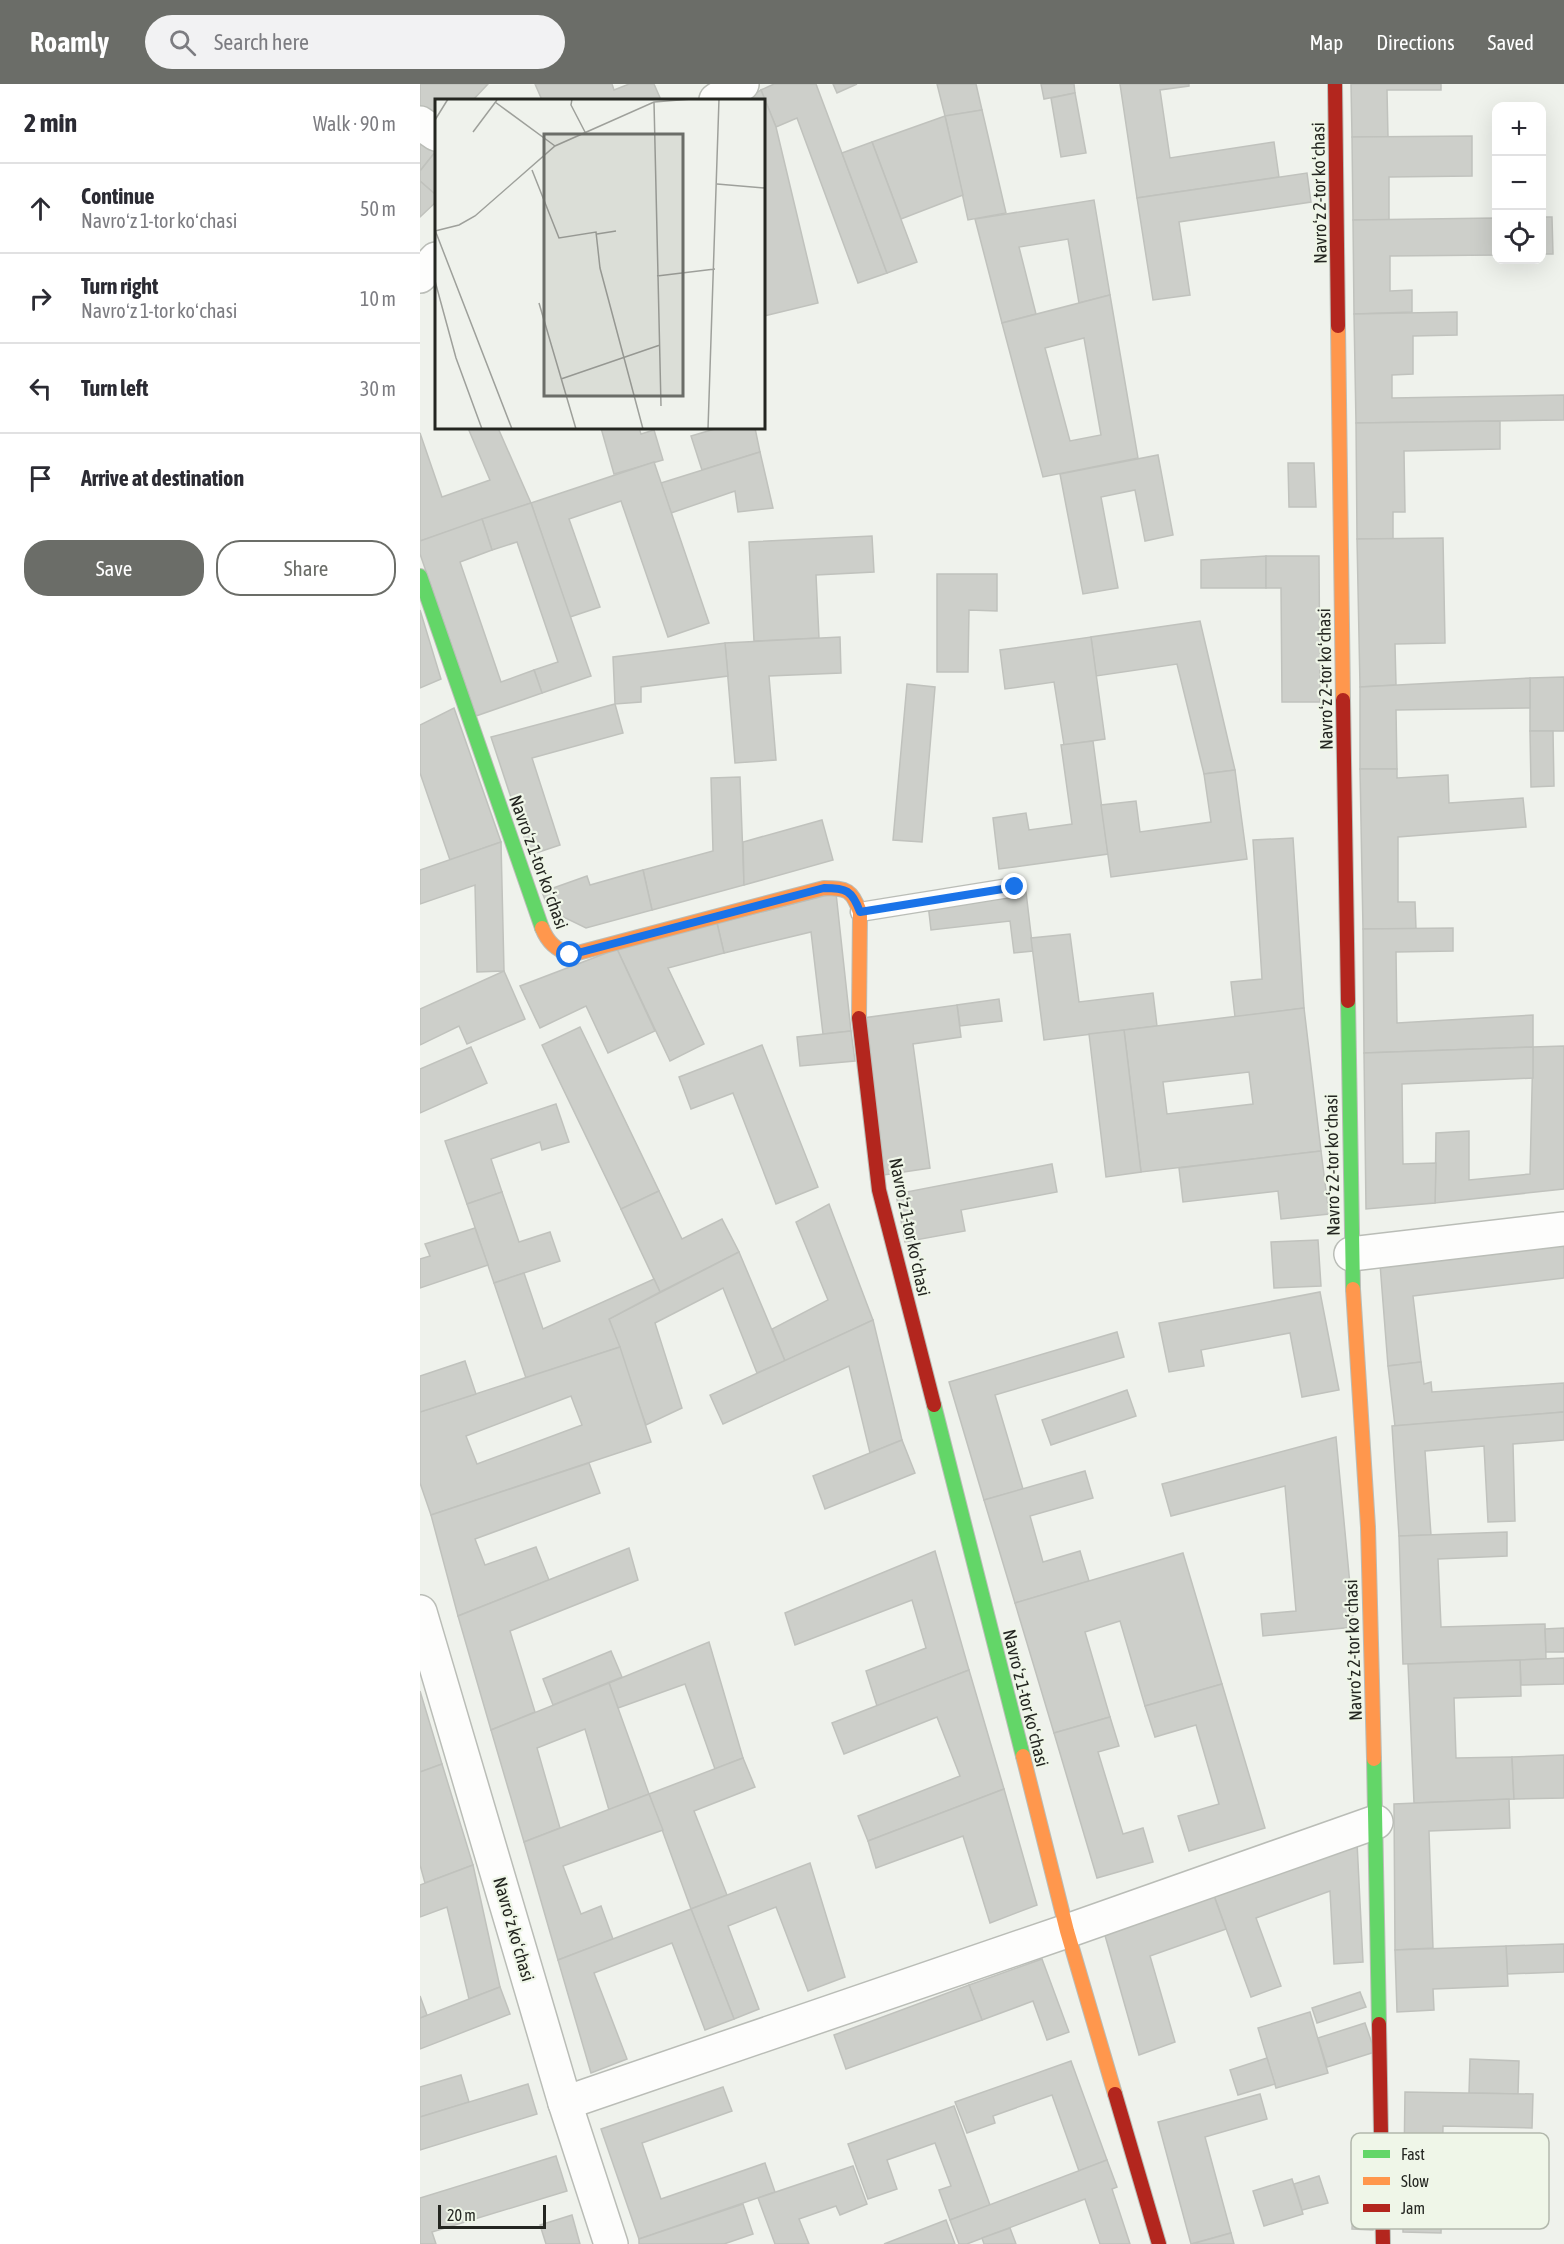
<!DOCTYPE html>
<meta charset="utf-8">
<style>
body{margin:0;font-family:"Asap Condensed",sans-serif;background:#f2f2f3;color:#2b2b33}
.controls{position:absolute;right:18px;top:18px;display:grid;overflow:hidden;border-radius:12px;box-shadow:0 6px 24px #0002}
.controls button{width:54px;height:54px;display:grid;place-items:center;padding:0;border:0;border-bottom:2px solid #e1e1e2;background:#fff;color:#2b2b33;font:30px sans-serif}
.scale{position:absolute;left:18px;bottom:15px;width:108px;box-sizing:border-box;padding-left:6px;border:3px solid #242621;border-top:0;font-size:16px;line-height:21px;white-space:nowrap;color:#242621;-webkit-text-stroke:4px #eff6e8;paint-order:stroke}
.stop{position:absolute;width:18px;height:18px;margin:-14px;border:4px solid #1a73e8;border-radius:50%;background:#fff}
.stop.end{background:#1a73e8;border-color:#fff;box-shadow:0 2px 6px #0008}
.list{margin:0;padding:0;list-style:none}
h2{display:flex;justify-content:space-between;align-items:center;height:78px;margin:0;padding:0 24px;font-size:26px}
h2 small{font-size:20px;font-weight:400;color:#7c7c81}
.list li{display:grid;grid-template-columns:39px 1fr auto;gap:18px;align-items:center;box-sizing:border-box;height:90px;padding:0 24px;border-top:2px solid #e1e1e2}
.list b{display:block;font-size:22px;white-space:nowrap}
.list p{margin:0;font-size:20px;white-space:nowrap;color:#7c7c81}
.list em{font-size:20px;font-style:normal;color:#7c7c81}
.actions{display:flex;gap:12px;padding:18px 24px}
.actions a{flex:1;padding:14px 0;border:2px solid #6b6d68;border-radius:24px;text-align:center;font-size:21px;color:#6b6d68}
.actions .main{background:#6b6d68;color:#fff}
.icon{flex:none;width:33px;height:33px;fill:none;stroke:currentColor;stroke-width:2;stroke-linecap:round;stroke-linejoin:round}
.map{position:relative;flex:none;width:1144px;height:2160px;overflow:hidden}
header{display:flex;align-items:center;gap:36px;box-sizing:border-box;height:84px;padding:0 30px;background:#6b6d68;color:#fff}
header strong{font-size:28px}
nav{display:flex;gap:33px;margin-inline-start:auto;font-size:21px}
.search{width:420px;height:54px;background:#f2f2f3;display:flex;align-items:center;gap:15px;box-sizing:border-box;padding:0 21px;border-radius:33px;color:#7c7c81;font-size:22px}
main{display:flex}
aside{flex:1;background:#fff}
.map>svg:first-child{display:block}
.building{fill:#cdcfca;stroke:#c0c2bd;stroke-width:1.5;fill-rule:evenodd}
.lines{fill:none;stroke-linecap:round;stroke-linejoin:round}
.lane-casing{stroke:#babdb7;stroke-width:21}
.street-casing{stroke:#babdb7;stroke-width:36}
.fast-casing{stroke:#babdb7;stroke-width:16}
.slow-casing{stroke:#babdb7;stroke-width:16}
.jam-casing{stroke:#babdb7;stroke-width:16}
.lane{stroke:#fdfdfc;stroke-width:18}
.street{stroke:#fdfdfc;stroke-width:33}
.fast{stroke:#63d668;stroke-width:14}
.slow{stroke:#ff974d;stroke-width:14}
.jam{stroke:#b3261e;stroke-width:14}
.route{stroke:#1a73e8;stroke-width:8}
.labels{text-anchor:middle;dominant-baseline:central;stroke-width:4.5;stroke-linejoin:round;paint-order:stroke}
.street-label{font-size:18px;fill:#242621;stroke:#eff6e8}
.inset-road{fill:none;stroke:#9ea09b;stroke-width:1.5}
.view{fill:#6b6d68;fill-opacity:0.15;stroke:#6b6d68;stroke-width:3}
.inset-edge{fill:none;stroke:#242621;stroke-width:3}
.key{fill:#eff6e8;stroke:#b2b8ac;stroke-width:1.5}
.key-label{font-size:16px;fill:#242621}
</style>
<header>
<strong>Roamly</strong>
<div class="search"><svg class="icon" aria-label="search" viewBox="0 0 24 24"><circle cx="10" cy="10" r="6"/><path d="M15 15l6 6"/></svg>Search here</div>
<nav><a>Map</a><a>Directions</a><a>Saved</a></nav>
</header>
<main>
<aside>
<h2>2 min<small>Walk · 90 m</small></h2>
<ul class="list">
<li><svg class="icon" aria-label="ahead" viewBox="0 0 24 24"><path d="M12 20V5M6 11l6-6 6 6"/></svg><div><b>Continue</b><p>Navroʻz 1-tor koʻchasi</p></div><em>50 m</em></li>
<li><svg class="icon" aria-label="right" viewBox="0 0 24 24"><path d="M7 20v-9h11M14 6l5 5-5 5"/></svg><div><b>Turn right</b><p>Navroʻz 1-tor koʻchasi</p></div><em>10 m</em></li>
<li><svg class="icon" aria-label="left" viewBox="0 0 24 24"><path d="M17 20v-9H6M10 6l-5 5 5 5"/></svg><div><b>Turn left</b></div><em>30 m</em></li>
<li><svg class="icon" aria-label="arrive" viewBox="0 0 24 24"><path d="M6 21V4h12l-3 4 3 4H6"/></svg><div><b>Arrive at destination</b></div></li>
</ul>
<div class="actions"><a class="main">Save</a><a>Share</a></div>
</aside>
<div class="map">
<svg width="1144" height="2160" viewBox="0 0 1144 2160">
<rect width="100%" height="100%" fill="#eff2ec"/>
<!-- building -->
<g class="building">
<path d="M0 0H68L53 16H16V44L0 32Z"/>
<path d="M115 0H192L194 6 209 0H234L241 16H122Z"/>
<path d="M354 0H396L467 189 438 199 377 34 356 43 341 6Z"/>
<path d="M413 0H437L417 9Z"/>
<path d="M517 0H556L562 26 525 32Z"/>
<path d="M621 0H654L655 9 624 15Z"/>
<path d="M700 0H769V2L740 6 750 74 854 58 859 93 717 114Z"/>
<path d="M931 0H1021V6H967L968 53H932Z"/>
<path d="M341 6 356 43 398 219 344 232V16H326Z"/>
<path d="M655 9 666 69 641 73 631 14Z"/>
<path d="M562 26 586 129 548 136 525 32Z"/>
<path d="M525 32 543 111 481 135 452 58Z"/>
<path d="M0 47 16 60V67L0 87Z"/>
<path d="M1052 52V92L969 93V136H933L932 53Z"/>
<path d="M452 58 497 178 467 189 422 69Z"/>
<path d="M16 67V111L0 97V87Z"/>
<path d="M887 89 891 118 759 138 770 211 733 216 717 114Z"/>
<path d="M0 97 16 111V118L0 133Z"/>
<path d="M674 116 690 211 659 219 648 155 599 163 616 230 582 239 555 135Z"/>
<path d="M1122 133H1132L1133 170H1122Z"/>
<path d="M1076 134V171L970 172V207L992 206V228L934 230 933 136Z"/>
<path d="M690 211 718 374 623 393 582 239ZM664 254 681 351 650 357 625 264Z"/>
<path d="M1037 228V251L993 252V290L972 291V314L1144 311V336L936 339 934 230Z"/>
<path d="M1080 337V365L984 367 985 428H973V455H937L936 339Z"/>
<path d="M48 344H78L111 419 0 457V349L22 413 70 396Z"/>
<path d="M181 344H219L221 350 234 346 243 376 194 390Z"/>
<path d="M298 344H335L340 368 282 386 271 352Z"/>
<path d="M340 368 353 424 318 428 315 407 251 429 241 399Z"/>
<path d="M738 371 753 451 725 457 715 406 681 413 698 504 663 510 640 390Z"/>
<path d="M234 378 289 539 248 553 201 417 149 435 180 523 150 533 111 419Z"/>
<path d="M868 379H894L896 423H869Z"/>
<path d="M111 419 171 592 122 609 114 586 138 578 97 458 72 466 62 435Z"/>
<path d="M62 435 72 466 40 478 81 598 114 586 122 609 56 632 0 470V457Z"/>
<path d="M452 452 454 488 396 491 399 554 334 557 329 458Z"/>
<path d="M1023 454 1025 559 975 560 976 601 940 603 937 455Z"/>
<path d="M846 472V504H781V476Z"/>
<path d="M846 472H899L900 618H862L861 504H846Z"/>
<path d="M517 490H577V527L549 526 548 588H517Z"/>
<path d="M0 526 21 595 0 604Z"/>
<path d="M780 537 815 686 784 690 757 580 676 592 671 553Z"/>
<path d="M420 553 421 589 349 592 356 676 315 679 305 559Z"/>
<path d="M671 553 685 655 644 661 634 598 585 605 580 566Z"/>
<path d="M305 559 308 592 221 603V618L195 620 193 573Z"/>
<path d="M1144 593V647H1110V594Z"/>
<path d="M1110 594V624L976 626 977 685H940V603Z"/>
<path d="M487 600 515 603 502 758 473 756Z"/>
<path d="M195 620 203 649 112 674 140 761 110 771 71 653Z"/>
<path d="M34 624 81 758 30 776 0 689V641Z"/>
<path d="M1110 647H1133L1134 702 1111 703Z"/>
<path d="M673 657 688 770 579 785 573 734 606 729 609 746 652 740 641 661Z"/>
<path d="M940 685H977V694L1028 691 1029 719 1103 714 1106 743 978 753V818H995L996 845H943Z"/>
<path d="M815 686 827 775 691 793 681 721 716 717 720 748 791 738 784 690Z"/>
<path d="M320 693 324 801 232 826 223 786 293 767 291 694Z"/>
<path d="M402 736 413 776 324 801 323 758Z"/>
<path d="M873 754 884 924 815 933 811 898 842 895 833 756Z"/>
<path d="M81 758 84 887 57 888 55 801 0 820V786Z"/>
<path d="M223 786 232 826 166 844 129 826 122 808 167 792 170 801Z"/>
<path d="M606 808 613 867 594 869 590 837 511 846 508 820Z"/>
<path d="M416 809 431 947 403 950 391 848 304 869 297 839Z"/>
<path d="M297 839 304 869 248 884 284 960 250 977 197 865Z"/>
<path d="M1033 844V867L976 868 977 939 1113 931V963L944 969 943 845Z"/>
<path d="M650 850 659 918 733 909 737 942 624 956 611 854Z"/>
<path d="M197 865 235 947 188 969 166 922 120 944 100 902Z"/>
<path d="M84 887 105 935 47 960 39 942 0 961V925Z"/>
<path d="M579 915 582 937 540 942 537 921Z"/>
<path d="M537 921 541 953 493 960 510 1084 464 1091 443 934Z"/>
<path d="M884 924 901 1067 721 1088 704 946ZM829 988 833 1020 747 1030 743 998Z"/>
<path d="M160 943 239 1107 201 1125 122 961Z"/>
<path d="M704 946 721 1088 686 1093 669 950Z"/>
<path d="M431 947 435 977 380 982 377 953Z"/>
<path d="M342 961 398 1103 356 1120 313 1009 271 1025 259 993Z"/>
<path d="M1144 962V1105L1015 1119 1016 1049 1049 1047V1096L1110 1090 1113 963Z"/>
<path d="M51 963 67 999 0 1029V985Z"/>
<path d="M1113 963V994L982 1000 983 1080 1016 1079 1015 1119 946 1125 944 969Z"/>
<path d="M136 1020 149 1058 122 1066 120 1058 71 1075 82 1108 47 1120 25 1057Z"/>
<path d="M901 1067 909 1130 861 1135 858 1107 763 1118 759 1084Z"/>
<path d="M632 1080 637 1108 541 1126 545 1147 485 1158 476 1110Z"/>
<path d="M239 1107 262 1155 302 1135 319 1168 240 1208 201 1125Z"/>
<path d="M82 1108 99 1158 130 1148 140 1177 74 1199 47 1120Z"/>
<path d="M409 1120 453 1236 365 1277 352 1245 408 1216 376 1138Z"/>
<path d="M55 1144 68 1181 0 1204V1175L10 1172 5 1160Z"/>
<path d="M898 1156 901 1202 854 1204 851 1158Z"/>
<path d="M1144 1158V1194L993 1212 1001 1278 968 1282 960 1180Z"/>
<path d="M319 1168 365 1277 337 1289 303 1204 235 1239 262 1324 226 1341 189 1235Z"/>
<path d="M104 1189 123 1245 234 1195 240 1208 189 1235 200 1263 106 1294 74 1199Z"/>
<path d="M900 1208 919 1306 882 1313 870 1249 781 1266 784 1282 749 1288 739 1239Z"/>
<path d="M453 1236 482 1356 450 1369 429 1282 303 1340 290 1311Z"/>
<path d="M697 1248 704 1273 575 1311 603 1405 564 1416 529 1298Z"/>
<path d="M200 1263 231 1358 11 1431 0 1399V1328ZM151 1312 162 1341 57 1380 46 1352Z"/>
<path d="M45 1277 56 1310 0 1328V1292Z"/>
<path d="M1001 1278 1004 1300 1011 1298 1012 1308 1144 1299V1328L975 1342 968 1282Z"/>
<path d="M707 1306 716 1332 631 1361 622 1336Z"/>
<path d="M1144 1328V1356L1093 1360 1095 1437 1068 1438 1064 1362 1005 1367 1011 1451 979 1452 972 1342Z"/>
<path d="M916 1353 934 1543 843 1552 841 1530 876 1527 865 1402 751 1432 742 1400Z"/>
<path d="M482 1356 495 1389 405 1425 393 1392Z"/>
<path d="M169 1379 180 1409 55 1455 65 1481 116 1463 129 1496 38 1532 11 1431Z"/>
<path d="M665 1387 673 1414 610 1432 623 1478 660 1467 669 1497 595 1519 564 1416Z"/>
<path d="M1087 1448V1472L1018 1475 1021 1543 1125 1540 1126 1575 983 1580 979 1452Z"/>
<path d="M209 1464 218 1496 90 1547 115 1628 71 1646 38 1532Z"/>
<path d="M515 1467 549 1586 457 1622 446 1587 506 1564 492 1516 375 1561 365 1529Z"/>
<path d="M763 1469 802 1600 725 1622 700 1537 665 1548 690 1633 634 1649 595 1519Z"/>
<path d="M1144 1544V1568H1126L1125 1545Z"/>
<path d="M289 1558 323 1674 295 1685 265 1600 198 1624 189 1599Z"/>
<path d="M191 1567 202 1593 133 1621 123 1595Z"/>
<path d="M1144 1574V1600L1101 1601 1100 1576Z"/>
<path d="M1100 1576 1101 1612 1034 1614 1036 1674 1092 1673 1094 1715 994 1719 988 1580Z"/>
<path d="M549 1586 584 1705 448 1757 438 1732 540 1692 517 1633 424 1670 412 1639Z"/>
<path d="M189 1599 229 1710 189 1726 165 1645 117 1664 140 1744 104 1758 71 1646Z"/>
<path d="M802 1600 845 1744 769 1767 758 1732 799 1720 776 1641 735 1653 725 1622Z"/>
<path d="M0 1607 22 1680 0 1688Z"/>
<path d="M690 1633 699 1662 678 1668 703 1750 723 1744 733 1778 677 1794 634 1649Z"/>
<path d="M1144 1671V1714L1094 1715 1092 1673Z"/>
<path d="M323 1674 335 1703 274 1727 307 1811 271 1825 229 1710Z"/>
<path d="M22 1680 53 1781 5 1799 0 1781V1688Z"/>
<path d="M584 1705 617 1821 570 1839 543 1752 456 1784 448 1757Z"/>
<path d="M229 1710 243 1746 143 1782 161 1830 181 1822 193 1855 138 1876 104 1758Z"/>
<path d="M1089 1715 1090 1744 1009 1747 1013 1864 975 1866 974 1720Z"/>
<path d="M937 1758 943 1878 914 1880 910 1807 836 1834 861 1902 831 1913 793 1809Z"/>
<path d="M390 1779 425 1893 388 1907 356 1823 308 1842 339 1925 314 1935 271 1825Z"/>
<path d="M53 1781 80 1903 49 1915 27 1823 0 1833V1801Z"/>
<path d="M793 1809 806 1845 730 1872 755 1958 719 1971 684 1848Z"/>
<path d="M271 1825 314 1935 285 1946 252 1859 174 1889 207 1975 171 1989 138 1876Z"/>
<path d="M1144 1860V1888L1087 1890 1086 1862Z"/>
<path d="M1086 1862 1088 1902 1013 1905 1014 1926 977 1928 975 1866Z"/>
<path d="M622 1875 649 1948 627 1956 613 1917 562 1936 549 1901Z"/>
<path d="M549 1901 562 1936 426 1985 414 1951Z"/>
<path d="M80 1903 90 1930 0 1965V1934Z"/>
<path d="M940 1908 946 1923 897 1939 892 1924Z"/>
<path d="M0 1912 7 1931 0 1934Z"/>
<path d="M890 1928 908 1989 856 2004 838 1944Z"/>
<path d="M945 1939 955 1968 907 1983 898 1954Z"/>
<path d="M847 1974 855 2000 818 2011 810 1986Z"/>
<path d="M1050 1975 1099 1977 1098 2010 1049 2009Z"/>
<path d="M651 1977 687 2076 659 2087 632 2011 573 2032 575 2039 547 2049 535 2018Z"/>
<path d="M41 1991 49 2018 0 2033V2003Z"/>
<path d="M108 2000 117 2030 0 2066V2033Z"/>
<path d="M303 2003 312 2027 222 2059 241 2115 345 2079 355 2108 219 2155 181 2045Z"/>
<path d="M985 2008 1113 2010 1112 2044 1023 2042 1021 2149 983 2148Z"/>
<path d="M840 2010 847 2035 785 2053 811 2149 771 2160 738 2038Z"/>
<path d="M534 2022 570 2121 530 2136 519 2106 531 2102 515 2059 467 2076 477 2105 448 2115 428 2060Z"/>
<path d="M136 2072 147 2107 12 2148 16 2160H0V2114Z"/>
<path d="M687 2076 697 2103 692 2105 710 2160H680L665 2115 547 2160H539L530 2136Z"/>
<path d="M433 2082 447 2120 420 2131 416 2122 379 2135 389 2160H355L338 2114Z"/>
<path d="M899 2092 908 2119 882 2126 874 2100Z"/>
<path d="M872 2095 883 2130 844 2142 833 2107Z"/>
<path d="M934 2105H955L953 2146 932 2145Z"/>
<path d="M323 2120 333 2150 304 2160H219V2155Z"/>
<path d="M152 2131 160 2160H126L120 2141Z"/>
<path d="M526 2136 535 2160H464Z"/>
<path d="M590 2144 596 2160H564L562 2154Z"/>
<path d="M811 2149 814 2160H772Z"/>
</g>
<g class="lines">
<defs>
<path id="lane" d="M440 828 595 803"/>
<g id="street">
<path d="M296 16 322 0"/>
<path d="M0 39 16 50"/>
<path d="M0 192 16 175"/>
<path d="M931 1170 1144 1145"/>
<path d="M0 1528 145 2019 191 2160"/>
<path d="M145 2019 647 1847 956 1738"/>
</g>
<g id="fast">
<path d="M0 492 122 844"/>
<path d="M928 917 933 1205"/>
<path d="M514 1321 603 1672"/>
<path d="M954 1675 959 1940"/>
</g>
<g id="slow">
<path d="M918 242 923 616"/>
<path d="M122 844C128 859 136 865 150 871L404 804C427 804 432 806 440 828L439 934"/>
<path d="M933 1205 948 1443 954 1675"/>
<path d="M603 1672 647 1847 695 2010"/>
</g>
<g id="jam">
<path d="M915 0 918 242"/>
<path d="M923 616 928 917"/>
<path d="M439 934 459 1106 514 1321"/>
<path d="M959 1940 963 2160"/>
<path d="M695 2010 739 2160"/>
</g>
</defs>
<!-- lane casing -->
<use href="#lane" class="lane-casing"/>
<!-- street casing -->
<use href="#street" class="street-casing"/>
<!-- fast casing -->
<use href="#fast" class="fast-casing"/>
<!-- slow casing -->
<use href="#slow" class="slow-casing"/>
<!-- jam casing -->
<use href="#jam" class="jam-casing"/>
<!-- lane -->
<use href="#lane" class="lane"/>
<!-- street -->
<use href="#street" class="street"/>
<!-- fast -->
<use href="#fast" class="fast"/>
<!-- slow -->
<use href="#slow" class="slow"/>
<!-- jam -->
<use href="#jam" class="jam"/>
</g>
<g class="lines">
<!-- route -->
<path class="route" d="M150 871 404 804C426 804 432 806 440 828L595 803"/>
</g>
<g class="labels">
<!-- street labels -->
<g class="street-label">
<text transform="translate(899 109) rotate(-91)">Navroʻz 2-tor koʻchasi</text>
<text transform="translate(905 595) rotate(-91)">Navroʻz 2-tor koʻchasi</text>
<text transform="translate(119 778) rotate(70)">Navroʻz 1-tor koʻchasi</text>
<text transform="translate(912 1081) rotate(-91)">Navroʻz 2-tor koʻchasi</text>
<text transform="translate(490 1143) rotate(78)">Navroʻz 1-tor koʻchasi</text>
<text transform="translate(933 1566) rotate(-92)">Navroʻz 2-tor koʻchasi</text>
<text transform="translate(606 1614) rotate(76)">Navroʻz 1-tor koʻchasi</text>
<text transform="translate(94 1845) rotate(74)">Navroʻz koʻchasi</text>
</g>
</g>
<!-- overview -->
<g transform="translate(15 15)">
<rect width="330" height="330" fill="#eff2ec"/>
<path class="inset-road" d="M137 0 136 6 150 33M60 3 120 47M219 3 226 307M0 21 13 0M38 33 62 1M97 71 124 139 161 133 165 169 208 330M282 85 330 89M0 131 77 330M0 132 24 126 40 117 120 47 219 3 257 0M162 135 181 132M222 177 280 170M0 182 21 259 47 330M104 204 141 330M126 280 225 246M273 330 284 0"/>
<path class="view" d="M109 35H248V297H109Z"/>
<rect width="330" height="330" class="inset-edge"/>
</g>
<!-- legend -->
<rect x="931" y="2049" width="198" height="96" rx="9" class="key"/>
<rect x="943" y="2066" width="27" height="8" fill="#63d668"/>
<rect x="943" y="2093" width="27" height="8" fill="#ff974d"/>
<rect x="943" y="2120" width="27" height="8" fill="#b3261e"/>
<g class="key-label">
<text x="981" y="2076">Fast</text>
<text x="981" y="2103">Slow</text>
<text x="981" y="2130">Jam</text>
</g>
</svg>
<div class="controls">
<button>+</button>
<button>−</button>
<button><svg class="icon" aria-label="locate" viewBox="0 0 24 24"><circle cx="12" cy="12" r="6"/><path d="M12 2v4M12 18v4M2 12h4M18 12h4"/></svg></button>
</div>
<div class="scale">20 m</div>
<div class="stop" style="left:150px;top:871px"></div>
<div class="stop end" style="left:595px;top:803px"></div>
</div>
</main>
